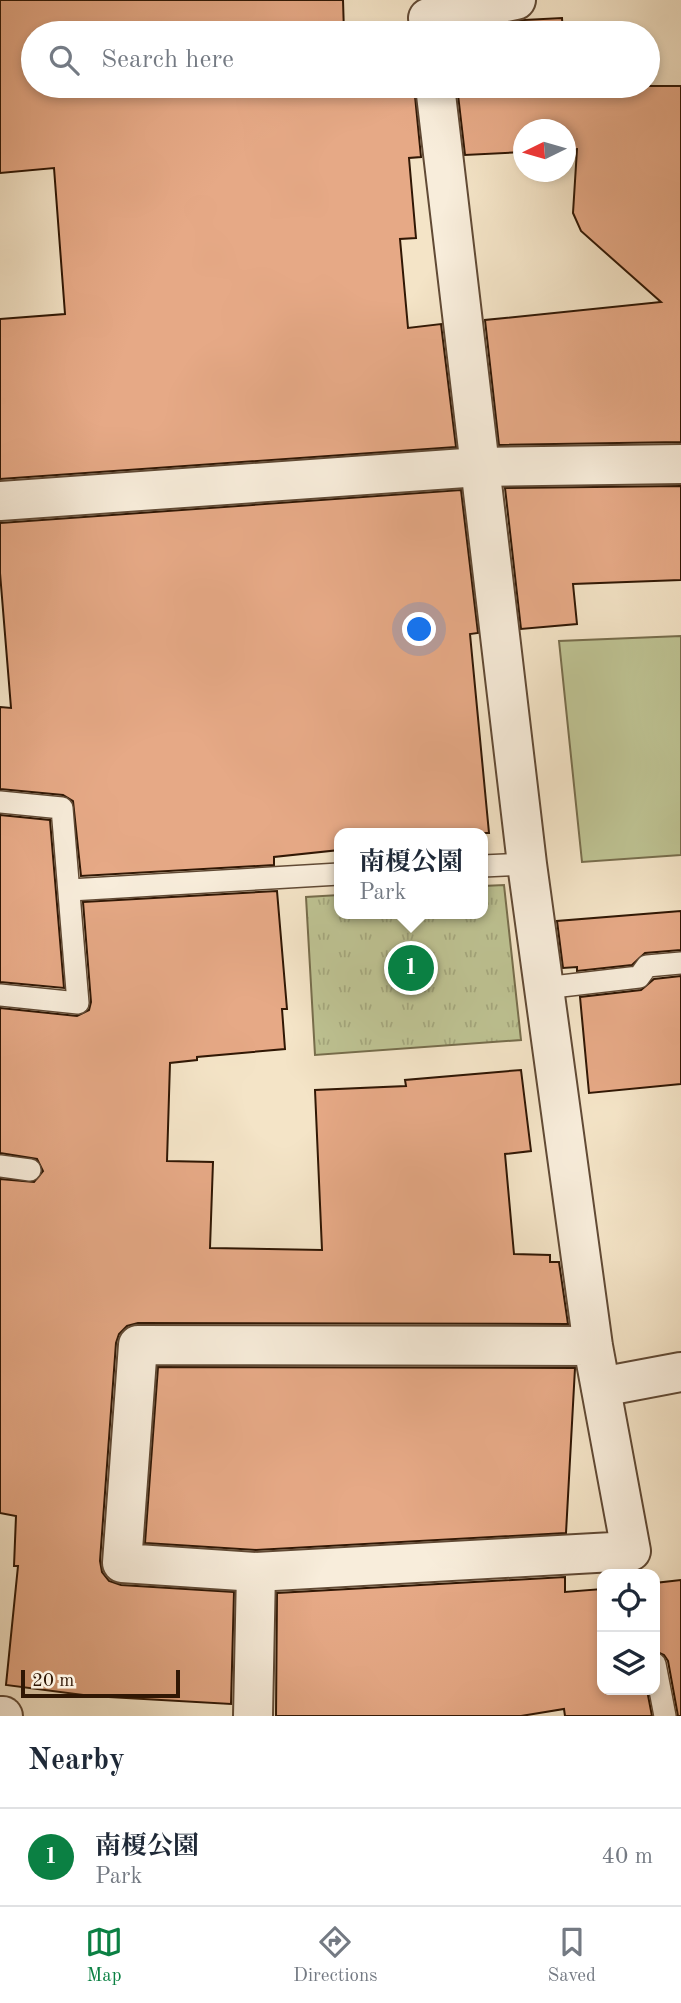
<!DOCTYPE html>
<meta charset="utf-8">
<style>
body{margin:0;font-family:"Old Standard TT","Noto Serif JP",serif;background:#f2f2f3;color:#1f2937}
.controls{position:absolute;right:21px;bottom:21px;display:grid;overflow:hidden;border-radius:14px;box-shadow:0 4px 10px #0003}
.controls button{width:63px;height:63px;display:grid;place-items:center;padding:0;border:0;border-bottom:2px solid #e0e1e3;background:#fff;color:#1f2937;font:35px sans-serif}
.compass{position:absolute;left:513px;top:119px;width:63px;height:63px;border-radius:50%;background:#fff;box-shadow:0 4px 10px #0003;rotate:265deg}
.scale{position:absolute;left:21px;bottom:18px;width:159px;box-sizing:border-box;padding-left:7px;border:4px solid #301704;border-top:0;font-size:19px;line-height:24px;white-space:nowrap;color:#301704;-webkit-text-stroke:5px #f8eddb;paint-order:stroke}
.you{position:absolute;left:420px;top:630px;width:24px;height:24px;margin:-18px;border:5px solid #fff;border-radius:50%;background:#1a73e8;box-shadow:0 0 0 10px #1a73e833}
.badge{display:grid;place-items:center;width:46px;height:46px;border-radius:50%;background:#0b8043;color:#fff;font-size:23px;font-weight:700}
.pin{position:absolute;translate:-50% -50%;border:4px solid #fff;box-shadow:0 2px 7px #0006}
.popup{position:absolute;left:334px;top:828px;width:154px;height:91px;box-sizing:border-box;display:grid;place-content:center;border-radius:14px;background:#fff;filter:drop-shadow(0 2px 5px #0005);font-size:23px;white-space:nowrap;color:#747a83}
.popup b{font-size:26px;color:#1f2937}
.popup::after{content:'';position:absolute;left:50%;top:100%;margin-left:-14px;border:14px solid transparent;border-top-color:#fff}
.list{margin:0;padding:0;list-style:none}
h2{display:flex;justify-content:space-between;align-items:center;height:91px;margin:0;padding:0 28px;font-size:30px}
h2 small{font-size:23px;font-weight:400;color:#747a83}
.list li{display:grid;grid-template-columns:46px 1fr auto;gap:21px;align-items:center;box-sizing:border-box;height:98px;padding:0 28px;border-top:2px solid #e0e1e3}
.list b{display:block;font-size:26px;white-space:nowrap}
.list p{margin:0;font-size:23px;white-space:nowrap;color:#747a83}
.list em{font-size:23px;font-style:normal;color:#747a83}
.icon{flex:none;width:38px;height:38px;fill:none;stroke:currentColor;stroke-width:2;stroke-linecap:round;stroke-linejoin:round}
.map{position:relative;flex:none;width:681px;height:1716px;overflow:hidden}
.search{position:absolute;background:#fff;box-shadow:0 4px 10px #0003;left:21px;right:21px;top:21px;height:77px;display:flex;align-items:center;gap:18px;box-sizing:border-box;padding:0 24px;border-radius:38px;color:#747a83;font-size:26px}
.sheet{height:189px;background:#fff}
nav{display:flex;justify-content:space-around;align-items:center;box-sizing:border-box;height:98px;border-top:2px solid #e0e1e3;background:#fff;font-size:19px;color:#747a83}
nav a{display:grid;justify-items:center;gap:4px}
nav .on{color:#0b8043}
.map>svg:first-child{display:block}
.park{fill:url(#park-tufts);stroke:#776d4c;stroke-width:2}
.pitch{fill:#bec393;stroke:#776d4c;stroke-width:2}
.building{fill:#e6a986;stroke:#301704;stroke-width:2}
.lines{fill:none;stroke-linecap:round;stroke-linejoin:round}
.lane-casing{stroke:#614a35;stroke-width:24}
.street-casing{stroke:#614a35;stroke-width:42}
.lane{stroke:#f8eddb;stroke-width:21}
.street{stroke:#f8eddb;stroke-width:38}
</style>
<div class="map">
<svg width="681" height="1716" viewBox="0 0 681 1716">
<defs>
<pattern id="park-tufts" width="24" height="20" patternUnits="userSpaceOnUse" patternTransform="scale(1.75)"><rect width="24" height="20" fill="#bec393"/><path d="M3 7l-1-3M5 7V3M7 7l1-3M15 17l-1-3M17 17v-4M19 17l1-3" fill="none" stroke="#a4a77d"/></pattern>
</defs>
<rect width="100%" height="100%" fill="#f4e4c7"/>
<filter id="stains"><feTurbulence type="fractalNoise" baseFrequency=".00286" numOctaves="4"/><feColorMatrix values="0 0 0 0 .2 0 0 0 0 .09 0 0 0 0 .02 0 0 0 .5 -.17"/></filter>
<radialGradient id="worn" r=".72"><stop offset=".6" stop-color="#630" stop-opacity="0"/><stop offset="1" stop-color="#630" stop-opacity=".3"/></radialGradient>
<!-- park -->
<path class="park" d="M504 885 521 1040 315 1055 306 897 339 895V914H483V886Z"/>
<!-- pitch -->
<path class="pitch" d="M681 636V855L582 862 559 641Z"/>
<!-- building -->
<g class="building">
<path d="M0 0H343L344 33H33V86H414L421 157 409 158 416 238 400 239 408 328 441 324 456 447 0 479V319L65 314 54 168 0 173Z"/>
<path d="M562 18 563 33H463L524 20Z"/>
<path d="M457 86H681V442L499 445 485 320 661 302 581 231 573 213 577 149 565 150V130H523V152L465 155Z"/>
<path d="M681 486V580L573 584 577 624 521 629 505 488Z"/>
<path d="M461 490 478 633 470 634 489 833H339V850L274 857V865L81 876 73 801 63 795 0 789V707L11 708 0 573V523Z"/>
<path d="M0 815 50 820 64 988 0 982Z"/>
<path d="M277 891 287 1009H282L285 1049 197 1057V1060L170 1063 167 1161 213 1162 210 1248 322 1250 315 1090 406 1086 405 1080 521 1070 531 1151 505 1154 514 1254 550 1255V1262H559L568 1324 138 1323 127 1326 119 1334 116 1343 100 1561 102 1572 109 1581 121 1585 234 1592 231 1704 91 1696 6 1685 18 1566H14L16 1516 0 1513V1179L34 1182 43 1171 37 1159 0 1153V1008L77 1016 89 1010 91 1002 83 902Z"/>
<path d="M681 911V950L645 953 632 965 577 971V967L563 968 557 921Z"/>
<path d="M681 976V1084L589 1093 580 997 641 990 654 979Z"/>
<path d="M158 1367 575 1368 566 1533 256 1550 145 1543Z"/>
<path d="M565 1577V1592L602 1589V1690H647L652 1716H565L564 1709 521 1716H276L277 1593Z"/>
<path d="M681 1580V1716H678L668 1661 664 1655 655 1651V1583Z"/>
</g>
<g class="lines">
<defs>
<g id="lane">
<path d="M0 802 62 808 78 1003 0 995"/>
<path d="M483 866 527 864"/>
<path d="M70 890 339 874"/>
<path d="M544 988 639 977 647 966 681 963"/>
<path d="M0 1166 30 1170"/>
<path d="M655 1664 665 1716"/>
</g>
<g id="street">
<path d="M428 18 516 0"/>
<path d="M435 86 527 864 593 1346 631 1551 256 1572 122 1563 138 1345 593 1346"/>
<path d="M0 501 479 467 681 464"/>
<path d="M601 1387 681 1372"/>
<path d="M0 1716H3"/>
<path d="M253 1716 256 1572"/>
</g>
</defs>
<!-- lane casing -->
<use href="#lane" class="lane-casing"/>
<!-- street casing -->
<use href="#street" class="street-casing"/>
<!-- lane -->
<use href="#lane" class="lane"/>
<!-- street -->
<use href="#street" class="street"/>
</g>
<rect width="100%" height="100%" filter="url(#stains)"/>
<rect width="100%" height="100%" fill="url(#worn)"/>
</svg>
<div class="controls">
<button><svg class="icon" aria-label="locate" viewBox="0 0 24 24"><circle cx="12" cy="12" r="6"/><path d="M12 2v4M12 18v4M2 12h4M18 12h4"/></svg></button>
<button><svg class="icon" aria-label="layers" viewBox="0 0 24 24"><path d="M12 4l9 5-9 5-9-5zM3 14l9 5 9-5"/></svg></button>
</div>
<svg class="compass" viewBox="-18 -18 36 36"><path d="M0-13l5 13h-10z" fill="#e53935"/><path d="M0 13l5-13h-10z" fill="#747a83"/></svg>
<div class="scale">20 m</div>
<div class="you"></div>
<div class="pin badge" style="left:411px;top:968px">1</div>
<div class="popup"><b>南榎公園</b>Park</div>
<div class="search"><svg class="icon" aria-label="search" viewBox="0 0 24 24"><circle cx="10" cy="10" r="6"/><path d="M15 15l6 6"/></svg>Search here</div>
</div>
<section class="sheet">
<h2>Nearby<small></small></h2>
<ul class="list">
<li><span class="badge">1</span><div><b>南榎公園</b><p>Park</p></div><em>40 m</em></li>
</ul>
</section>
<nav>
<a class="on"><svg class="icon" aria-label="map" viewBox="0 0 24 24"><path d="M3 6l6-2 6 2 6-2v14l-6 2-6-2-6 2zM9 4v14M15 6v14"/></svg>Map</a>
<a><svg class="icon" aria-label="directions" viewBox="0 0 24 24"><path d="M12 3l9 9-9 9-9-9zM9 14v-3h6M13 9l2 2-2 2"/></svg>Directions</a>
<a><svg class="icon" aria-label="saved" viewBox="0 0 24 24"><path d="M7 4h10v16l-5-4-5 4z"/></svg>Saved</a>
</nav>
